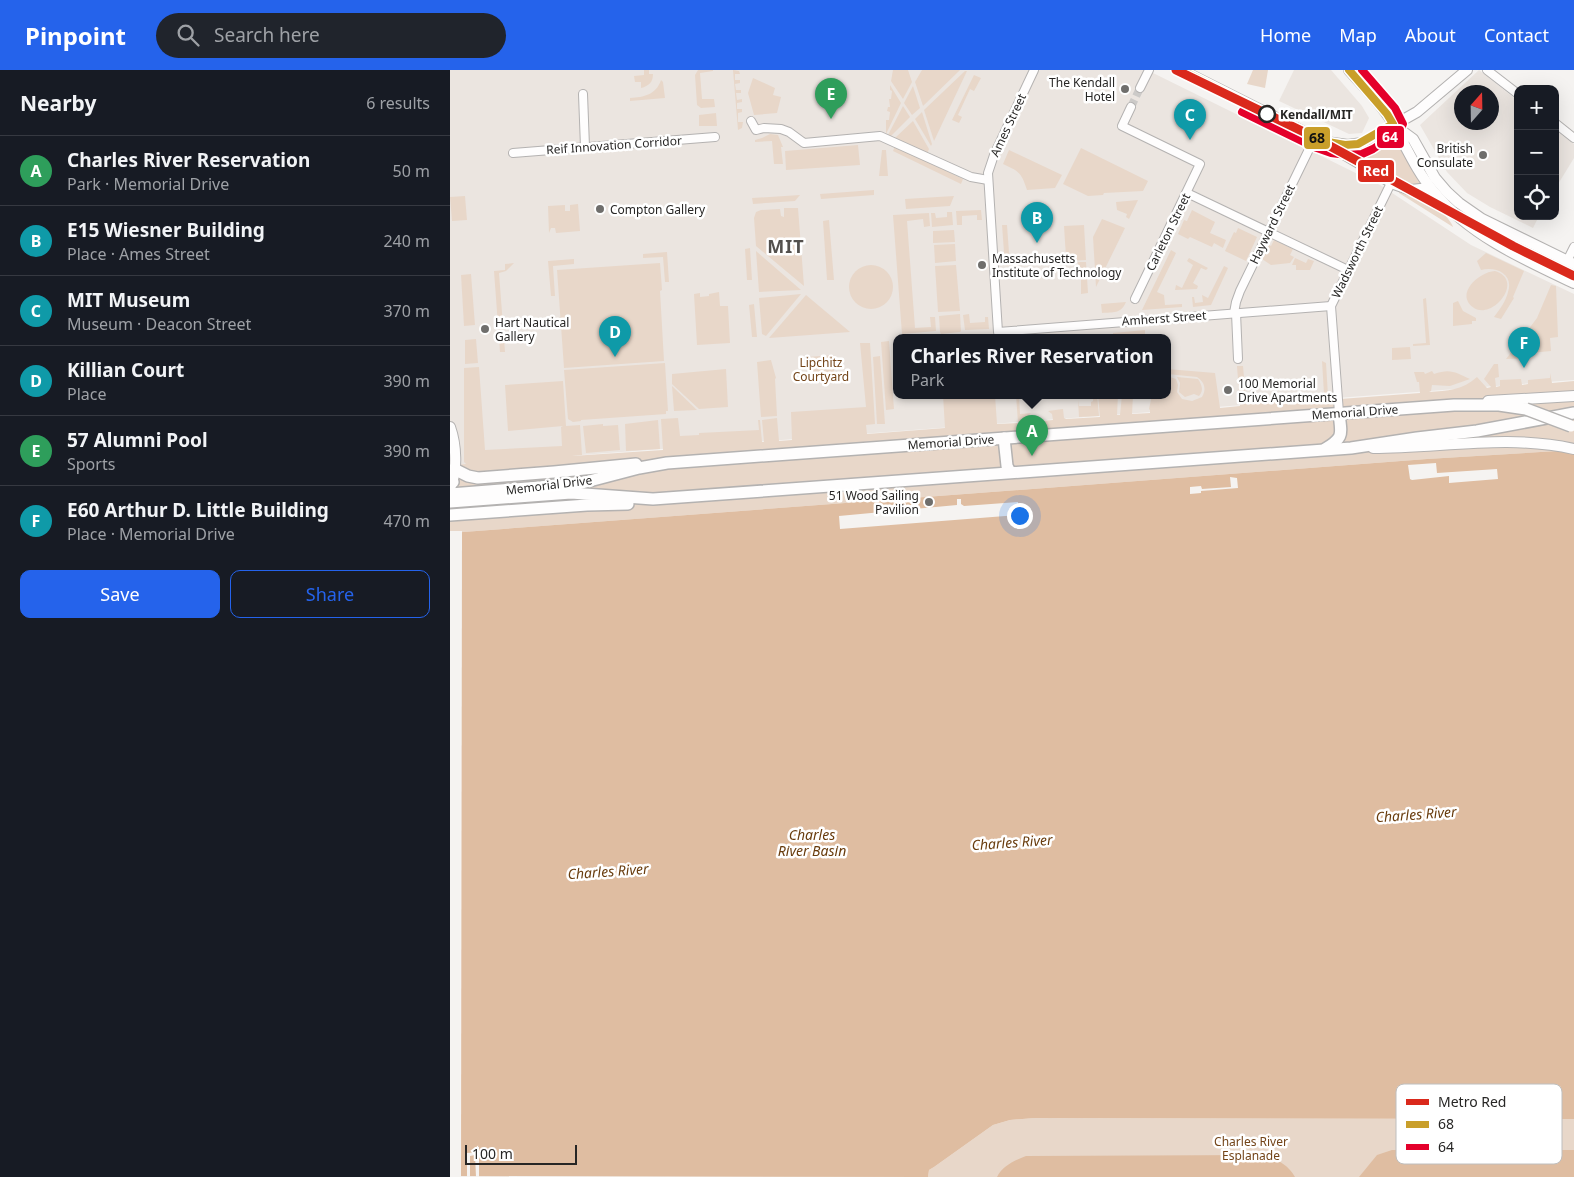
<!DOCTYPE html>
<meta charset="utf-8">
<style>
body{margin:0;font-family:"Noto Sans",sans-serif;background:#20242c;color:#f1f3f6}
.controls{position:absolute;right:15px;top:15px;display:grid;overflow:hidden;border-radius:10px;box-shadow:0 5px 20px #0002}
.controls button{width:45px;height:45px;display:grid;place-items:center;padding:0;border:0;border-bottom:1px solid #363941;background:#171b24;color:#f1f3f6;font:25px sans-serif}
.compass{position:absolute;left:1004px;top:15px;width:45px;height:45px;border-radius:50%;background:#171b24;box-shadow:0 5px 20px #0002;rotate:20deg}
.scale{position:absolute;left:15px;bottom:12px;width:112px;box-sizing:border-box;padding-left:5px;border:2px solid #272625;border-top:0;font-size:14px;line-height:18px;white-space:nowrap;color:#272625;-webkit-text-stroke:4px #fff;paint-order:stroke}
.you{position:absolute;left:569px;top:445px;width:18px;height:18px;margin:-12px;border:4px solid #fff;border-radius:50%;background:#1a73e8;box-shadow:0 0 0 8px #1a73e833}
.badge{display:grid;place-items:center;width:32px;height:32px;border-radius:50%;background:#2563eb;color:#fff;font-size:16px;font-weight:700}
.pin{position:absolute;translate:-50% -41px;filter:drop-shadow(0 1px 2px #0008)}
.pin::after{content:'';position:absolute;top:26px;width:18px;height:15px;background:inherit;clip-path:polygon(0 0,100% 0,50% 100%)}
.popup{position:absolute;left:443px;top:264px;width:278px;height:65px;box-sizing:border-box;display:grid;place-content:center;border-radius:10px;background:#171b24;filter:drop-shadow(0 1px 4px #0005);font-size:16px;white-space:nowrap;color:#9ea1a6}
.popup b{font-size:19px;color:#f1f3f6}
.popup::after{content:'';position:absolute;left:50%;top:100%;margin-left:-10px;border:10px solid transparent;border-top-color:#171b24}
.list{margin:0;padding:0;list-style:none}
h2{display:flex;justify-content:space-between;align-items:center;height:65px;margin:0;padding:0 20px;font-size:21px}
h2 small{font-size:16px;font-weight:400;color:#9ea1a6}
.list li{display:grid;grid-template-columns:32px 1fr auto;gap:15px;align-items:center;box-sizing:border-box;height:70px;padding:0 20px;border-top:1px solid #363941}
.list b{display:block;font-size:19px;white-space:nowrap}
.list p{margin:0;font-size:16px;white-space:nowrap;color:#9ea1a6}
.list em{font-size:16px;font-style:normal;color:#9ea1a6}
.actions{display:flex;gap:10px;padding:15px 20px}
.actions a{flex:1;padding:11px 0;border:1px solid #2563eb;border-radius:10px;text-align:center;font-size:18px;color:#2563eb}
.actions .main{background:#2563eb;color:#fff}
.icon{flex:none;width:28px;height:28px;fill:none;stroke:currentColor;stroke-width:2;stroke-linecap:round;stroke-linejoin:round}
.map{position:relative;flex:none;width:1124px;height:1107px;overflow:hidden}
header{display:flex;align-items:center;gap:30px;box-sizing:border-box;height:70px;padding:0 25px;background:#2563eb;color:#fff}
header strong{font-size:24px}
nav{display:flex;gap:28px;margin-inline-start:auto;font-size:18px}
.search{width:350px;height:45px;background:#20242c;display:flex;align-items:center;gap:12px;box-sizing:border-box;padding:0 18px;border-radius:28px;color:#9ea1a6;font-size:19px}
main{display:flex}
aside{flex:1;background:#171b24}
.map>svg:first-child{display:block}
.built{fill:#ebe5e0;fill-rule:evenodd}
.green{fill:#e8d7c9}
.water{fill:#dfbda1}
.pier{fill:#f5f3f1}
.lines{fill:none;stroke-linecap:round;stroke-linejoin:round}
.minor-tunnel{stroke:#cccac8;stroke-width:8;stroke-dasharray:8 4;stroke-linecap:butt}
.minor-casing{stroke:#b4b2b1;stroke-width:10}
.major-casing{stroke:#b4b2b1;stroke-width:12}
.highway-casing{stroke:#b4b2b1;stroke-width:14}
.minor{stroke:#fefdfd;stroke-width:8}
.major{stroke:#fefdfd;stroke-width:10}
.highway{stroke:#fefdfd;stroke-width:11}
.highway-bridge-casing{stroke:#b4b2b1;stroke-width:14;stroke-linecap:butt}
.highway-bridge{stroke:#fefdfd;stroke-width:11}
.bus-1-casing{stroke:#fff;stroke-width:11}
.bus-2-casing{stroke:#fff;stroke-width:11}
.bus-1{stroke:#c99f2a;stroke-width:8}
.bus-2{stroke:#e4002b;stroke-width:8}
.metro-1-casing{stroke:#fff;stroke-width:12}
.metro-1{stroke:#da291c;stroke-width:9}
.poi-dot{fill:#6f6e6c;stroke:#fff;stroke-width:2}
.stop-dot{fill:#fff;stroke:#272625;stroke-width:2.5}
.labels{text-anchor:middle;dominant-baseline:central;stroke-width:5;stroke-linejoin:round;paint-order:stroke}
.poi-label{font-size:12px;fill:#272625;stroke:#fff;text-anchor:start}
.stop-label{font-size:12px;font-weight:bold;fill:#272625;stroke:#fff;text-anchor:start}
.street-label{font-size:12px;fill:#272625;stroke:#fff}
.park-label{font-size:12px;fill:#734418;stroke:#fff}
.water-label{font-size:14px;font-style:italic;fill:#683b0c;stroke:#fff}
.district-label{font-size:18px;font-weight:bold;letter-spacing:1px;fill:#53504d;stroke:#fff}
.key{fill:#fff;stroke:#bebebe;stroke-width:1}
.key-label{font-size:14px;fill:#272625}
.line-badge{stroke:#fff;stroke-width:2}
.badge-label{font-size:14px;text-anchor:middle;font-weight:bold;fill:#fff}
.pale-badge-label{font-size:14px;text-anchor:middle;font-weight:bold;fill:#111}
</style>
<header>
<strong>Pinpoint</strong>
<div class="search"><svg class="icon" aria-label="search" viewBox="0 0 24 24"><circle cx="10" cy="10" r="6"/><path d="M15 15l6 6"/></svg>Search here</div>
<nav><a>Home</a><a>Map</a><a>About</a><a>Contact</a></nav>
</header>
<main>
<aside>
<h2>Nearby<small>6 results</small></h2>
<ul class="list">
<li><span class="badge" style="background:#2e9e5b">A</span><div><b>Charles River Reservation</b><p>Park · Memorial Drive</p></div><em>50 m</em></li>
<li><span class="badge" style="background:#0f9aa8">B</span><div><b>E15 Wiesner Building</b><p>Place · Ames Street</p></div><em>240 m</em></li>
<li><span class="badge" style="background:#0f9aa8">C</span><div><b>MIT Museum</b><p>Museum · Deacon Street</p></div><em>370 m</em></li>
<li><span class="badge" style="background:#0f9aa8">D</span><div><b>Killian Court</b><p>Place</p></div><em>390 m</em></li>
<li><span class="badge" style="background:#2e9e5b">E</span><div><b>57 Alumni Pool</b><p>Sports</p></div><em>390 m</em></li>
<li><span class="badge" style="background:#0f9aa8">F</span><div><b>E60 Arthur D. Little Building</b><p>Place · Memorial Drive</p></div><em>470 m</em></li>
</ul>
<div class="actions"><a class="main">Save</a><a>Share</a></div>
</aside>
<div class="map">
<svg width="1124" height="1107" viewBox="0 0 1124 1107">
<rect width="100%" height="100%" fill="#f5f3f1"/>
<!-- built -->
<g class="built">
<path d="M0 0H697L930 115 1021 175 1124 224V310L0 395ZM447 267H717V325H447Z"/>
<path d="M844 0H881L912 36 919 48 912 63 899 64 829 31Z"/>
<path d="M1029 0 1068 31V146H1089L1083 158 1040 137 1017 123 997 102 970 55ZM1012 22H1042V52H1012Z"/>
<path d="M1105 60 1124 74V88L1105 119Z"/>
</g>
<!-- green -->
<g class="green">
<path d="M194 0H199V4H203C203 12 199 16 191 18V12H185L184 6 194 5Z"/>
<path d="M248 0H263V1L250 3 252 29H264L265 37 251 38 247 35 245 5Z"/>
<path d="M283 0 289 1 290 4H285V10H290V13L285 14 286 20H291V23H286L287 30 292 29V32L287 33V39H292V42L288 43V52H293L292 58 288 60Z"/>
<path d="M443 0H458L462 12 453 29 441 11Z"/>
<path d="M472 0H510L473 36 465 12Z"/>
<path d="M803 0H818L815 18 797 14Z"/>
<path d="M515 1H517L484 71 474 40Z"/>
<path d="M524 5 531 8 524 21 520 19 508 45 512 47 509 53 502 50Z"/>
<path d="M303 8 325 18 323 25 331 27 327 43 304 45 298 23Z"/>
<path d="M211 10 213 12 215 28 180 31V28C194 27 206 25 211 10Z"/>
<path d="M440 15 451 33 436 64V50H439L440 42 437 41 438 37H440L439 29H441L442 21 440 20Z"/>
<path d="M463 16 470 38 462 45 454 33Z"/>
<path d="M453 36 460 47 441 66 438 65Z"/>
<path d="M472 42 482 74 481 76 465 49Z"/>
<path d="M266 43 267 56H249V45Z"/>
<path d="M463 51 479 79 477 84 445 68Z"/>
<path d="M938 63 941 66 943 65 971 114 956 115 887 78 908 79Z"/>
<path d="M320 64 328 65 333 77H331L333 94H324L322 71 305 72V70L312 68Z"/>
<path d="M960 72 1000 131 1028 152 1072 174 1063 179C1034 160 1005 141 982 113 972 102 966 86 958 73Z"/>
<path d="M408 75 410 95 336 100 335 81Z"/>
<path d="M445 76 513 109 511 114 443 81Z"/>
<path d="M631 78 698 111 693 121 654 123 653 125 638 126 613 114Z"/>
<path d="M432 80H436L438 106H429Z"/>
<path d="M559 80 612 105 605 118 577 120C571 102 570 102 553 94Z"/>
<path d="M424 120V125L371 129 370 124Z"/>
<path d="M949 122 958 125 976 126C982 133 1002 150 1003 157L949 123Z"/>
<path d="M350 125 345 131 303 134 302 128Z"/>
<path d="M15 126 17 150 2 151 0 127Z"/>
<path d="M504 126 500 136 456 139 455 129Z"/>
<path d="M688 130 679 149 676 147 677 144 667 140 666 132Z"/>
<path d="M128 134 130 161 106 163 105 158H101L99 163 98 136 115 135V141H120V135Z"/>
<path d="M334 138H348L354 216 306 176 304 148 306 142 311 140 330 139 331 146 334 147Z"/>
<path d="M531 140 532 150H527V145L512 146V155H507L506 141Z"/>
<path d="M742 140 765 152 760 163 776 170 773 178 764 173 762 177 740 167 738 169 728 164 734 150 737 151Z"/>
<path d="M497 142H502L503 155 482 157 481 143H485L486 148 497 147Z"/>
<path d="M479 143 480 156 474 157 473 149 457 151 465 258 481 257 480 247H485L486 261 452 264 443 145Z"/>
<path d="M652 149 675 158 646 217 643 167Z"/>
<path d="M379 150 384 210H377L373 151Z"/>
<path d="M552 155H557L560 196H555Z"/>
<path d="M634 155 636 190 619 191 616 187 614 156Z"/>
<path d="M788 158 807 167 796 191 775 181 784 162 786 163Z"/>
<path d="M504 160 505 172 483 173V161Z"/>
<path d="M824 170 843 179 840 185 844 187 840 193 821 195 812 189 819 175 821 176Z"/>
<path d="M505 174 506 191 485 193 484 175Z"/>
<path d="M1076 175 1106 189 1102 199 1068 182Z"/>
<path d="M300 178 302 210H297L295 179Z"/>
<path d="M721 180 726 183 707 222 714 225 715 235 732 234V237L692 240Z"/>
<path d="M306 181 351 220 309 222Z"/>
<path d="M217 182 219 212H215L213 187 193 188V184Z"/>
<path d="M1036 183 1074 201 1063 227 1064 228 1051 249 1044 247C1050 239 1056 231 1058 222 1064 204 1046 196 1031 200L1027 191Z"/>
<path d="M739 188 758 198 756 200 751 198 743 213 748 216 747 219 725 220 726 215 732 218 743 195 737 191Z"/>
<path d="M845 188 856 193 858 189 864 191 860 200H846V195H842Z"/>
<path d="M124 189V194L103 196 105 226H101L98 191Z"/>
<path d="M628 192H636L638 223 631 224V197H628Z"/>
<path d="M64 193 56 201 49 203 55 282H50L44 201 55 200V194Z"/>
<path d="M210 193 212 220 210 221 214 291 114 298 107 200Z"/>
<circle cx="421" cy="217" r="22"/>
<path d="M506 195 510 241 488 242 485 196Z"/>
<path d="M774 196 778 198 761 235 743 237 742 227H744L745 233 753 232 752 225 758 228Z"/>
<path d="M1045 201C1075 210 1043 250 1024 238 1004 225 1028 202 1045 201Z"/>
<path d="M21 204 25 255 14 256 11 205Z"/>
<path d="M1101 215 1106 216 1108 267 1100 268 1101 281 1080 283V288L1056 289 1087 248Z"/>
<path d="M269 222 270 236H278L280 273 247 275 244 224 250 223V227L259 226V224Z"/>
<path d="M351 224 316 266 312 264 309 228Z"/>
<path d="M356 225 400 262 319 268Z"/>
<path d="M976 228 980 275 963 276V274L976 273 973 229Z"/>
<path d="M1008 231 1013 241 1026 248V251H1022V254L1003 256V233Z"/>
<path d="M676 232C671 244 663 242 652 243L651 234Z"/>
<path d="M304 234 307 267H302L299 235Z"/>
<path d="M510 244 511 261 510 262 491 264 490 262 489 246Z"/>
<path d="M519 244 520 253 535 252V247H538L539 259 515 260 513 245Z"/>
<path d="M695 260V267L663 266V263Z"/>
<path d="M26 269 28 293 15 294V270Z"/>
<path d="M439 271 444 339 436 340 431 272Z"/>
<path d="M410 273H420L425 354 416 355 417 364 495 358 493 325H545L547 354 568 353 566 325H569L570 344 581 343 577 347 576 352 603 350 602 344 598 341 613 339 614 348 616 349 650 347 648 325H668L667 345H670L672 325H683L682 344 700 343V340L699 339 702 325H717V306L726 309 728 315 727 322 732 329 742 331 752 327C757 318 754 312 747 307L717 304V299L765 303 770 338 790 336 787 296H793L796 330 821 328V330H835L836 333 854 331 853 329 847 326 874 324 872 291 876 293 878 326 877 330 970 323 969 312H967L964 302H974L975 304 982 301 984 304C1001 298 1006 303 1020 309L1000 316 982 315 981 321 979 322C997 321 1013 320 1027 307L1037 318 1041 317 1034 309 1044 294H1048L1049 307 1045 308 1046 317 1050 316V310L1071 309 1072 315 1078 314V310L1100 308V303L1102 313 1124 311V380L977 389 0 463V395L16 394 14 392V298L29 297 35 380 112 376 111 357 113 356 58 361 55 315 113 311 116 356 130 355 132 385 122 386 213 380 211 349 228 348 230 366 249 365V363L309 360 308 350H310L312 372H314L312 350 327 348 329 371 342 370 341 342 416 337Z"/>
<path d="M960 277 961 289 942 290V278Z"/>
<path d="M384 285V311L359 313 357 287Z"/>
<path d="M430 286 435 354H427L423 287Z"/>
<path d="M321 290 326 308 325 309 327 346 311 347 307 292Z"/>
<path d="M215 293 218 341H216V344L131 350V351L123 352 118 349 114 300Z"/>
<path d="M276 299 278 337 249 339 222 314V304Z"/>
<path d="M727 307 748 309C752 315 754 321 749 326L744 324 735 327 729 322 730 313Z"/>
<path d="M222 316 247 340 224 341Z"/>
<path d="M643 325H647L649 346 629 347 628 330 629 336H641V332L643 331Z"/>
<path d="M208 350 210 379 176 381 175 354Z"/>
<path d="M153 354V356L168 355 170 380 136 383 133 356Z"/>
<path d="M585 1048 1124 1049V1107H478L479 1100 484 1097 543 1055 560 1050Z"/>
</g>
<!-- water -->
<g class="water">
<path d="M1124 380V1049L585 1048 560 1050 543 1055 484 1097 479 1100 478 1107 0 1106V463L977 389Z"/>
<path d="M942 1080H1124V1107H909L927 1085Z"/>
<path d="M808 1085C824 1088 836 1092 845 1107H547C552 1096 565 1090 576 1086Z"/>
</g>
<!-- pier -->
<g class="pier">
<path d="M986 393 987 403 1047 399 1048 409 999 413V406L962 410 960 409 958 395Z"/>
<path d="M780 407 787 408 788 418 751 421V423L740 424V417L751 416 752 419 781 417Z"/>
<path d="M507 429H511V434L514 436 568 432 569 445 390 459 389 446 507 435Z"/>
<path d="M0 461H12L11 1107H0Z"/>
<path d="M29 1082V1107H26L25 1085 20 1086V1107H17V1083Z"/>
</g>
<g class="lines">
<!-- minor-tunnel -->
<path class="minor-tunnel" d="M681 37 690 18"/>
<defs>
<g id="minor">
<path d="M584 0 544 85 538 103 548 262 881 236"/>
<path d="M1037 0 1068 24"/>
<path d="M690 18 699 0"/>
<path d="M133 24 135 77"/>
<path d="M681 37 672 56 750 94 685 229"/>
<path d="M301 51 306 60 314 58 331 59 339 62 354 73 430 66 521 107 538 110"/>
<path d="M1105 53 1124 68"/>
<path d="M63 83 265 67"/>
<path d="M737 123 898 200"/>
<path d="M1117 191 1124 177"/>
<path d="M784 243 786 232 790 221 865 67"/>
<path d="M786 243 788 289"/>
<path d="M889 343 881 236 941 113"/>
</g>
<g id="major">
<path d="M731 0 872 71 944 114 961 120 980 118"/>
<path d="M899 0C913 16 930 32 941 50 955 74 966 101 984 122 1019 165 1075 190 1124 213"/>
<path d="M948 58 963 69 985 108 997 122 1009 133 1032 149 1124 194"/>
<path d="M876 72 898 75 912 73 967 42 1017 0"/>
<path d="M1038 331 1124 326"/>
<path d="M0 357C6 374 8 401 0 418"/>
<path d="M923 378C991 378 1058 364 1124 379"/>
</g>
<g id="highway">
<path d="M554 368 557 396 560 402"/>
<path d="M875 379C895 367 891 364 889 343"/>
<path d="M4 399 18 406 28 408 104 402 186 394"/>
<path d="M0 411 3 412"/>
<path d="M0 424 128 414 189 398 217 393 1004 335H1049L1076 339"/>
<path d="M0 432 121 423 203 429 901 378 967 368 1027 361 1124 343"/>
<path d="M0 445 137 435 178 434"/>
</g>
</defs>
<!-- minor casing -->
<use href="#minor" class="minor-casing"/>
<!-- major casing -->
<use href="#major" class="major-casing"/>
<!-- highway casing -->
<use href="#highway" class="highway-casing"/>
<!-- minor -->
<use href="#minor" class="minor"/>
<!-- major -->
<use href="#major" class="major"/>
<!-- highway -->
<use href="#highway" class="highway"/>
<defs>
<path id="highway-bridge" d="M1076 339 1121 356"/>
</defs>
<!-- highway-bridge casing -->
<use href="#highway-bridge" class="highway-bridge-casing"/>
<!-- highway-bridge -->
<use href="#highway-bridge" class="highway-bridge"/>
<defs>
<path id="bus-1" d="M731 0 872 71 895 75 908 74 943 54 937 44 899 0"/>
<path id="bus-2" d="M792 42 864 77 881 83 897 85 912 84 923 79 950 61 953 54 945 38 912 0"/>
</defs>
<!-- bus-1 casing -->
<use href="#bus-1" class="bus-1-casing"/>
<!-- bus-2 casing -->
<use href="#bus-2" class="bus-2-casing"/>
<!-- bus-1 -->
<use href="#bus-1" class="bus-1"/>
<!-- bus-2 -->
<use href="#bus-2" class="bus-2"/>
<defs>
<path id="metro-1" d="M726 0 858 64 1063 176 1124 206"/>
</defs>
<!-- metro-1 casing -->
<use href="#metro-1" class="metro-1-casing"/>
<!-- metro-1 -->
<use href="#metro-1" class="metro-1"/>
</g>
<!-- markers -->
<g class="poi-dot">
<circle cx="675" cy="19" r="5"/>
<circle cx="1033" cy="85" r="5"/>
<circle cx="150" cy="139" r="5"/>
<circle cx="532" cy="195" r="5"/>
<circle cx="35" cy="259" r="5"/>
<circle cx="778" cy="320" r="5"/>
<circle cx="479" cy="432" r="5"/>
</g>
<circle class="stop-dot" cx="817" cy="44" r="8"/>
<g class="labels">
<!-- poi labels -->
<g class="poi-label">
<text x="665" y="12" text-anchor="end">The Kendall<tspan x="665" dy="14">Hotel</tspan></text>
<text x="1023" y="78" text-anchor="end">British<tspan x="1023" dy="14">Consulate</tspan></text>
<text x="160" y="139">Compton Gallery</text>
<text x="542" y="188">Massachusetts<tspan x="542" dy="14">Institute of Technology</tspan></text>
<text x="45" y="252">Hart Nautical<tspan x="45" dy="14">Gallery</tspan></text>
<text x="788" y="313">100 Memorial<tspan x="788" dy="14">Drive Apartments</tspan></text>
<text x="469" y="425" text-anchor="end">51 Wood Sailing<tspan x="469" dy="14">Pavilion</tspan></text>
</g>
<!-- stop labels -->
<g class="stop-label">
<text x="830" y="44">Kendall/MIT</text>
</g>
<!-- street labels -->
<g class="street-label">
<text transform="translate(558 55) rotate(-65)">Ames Street</text>
<text transform="translate(164 75) rotate(-4)">Reif Innovation Corridor</text>
<text transform="translate(822 154) rotate(-64)">Hayward Street</text>
<text transform="translate(718 162) rotate(-64)">Carleton Street</text>
<text transform="translate(907 182) rotate(-64)">Wadsworth Street</text>
<text transform="translate(714 248) rotate(-4)">Amherst Street</text>
<text transform="translate(905 342) rotate(-4)">Memorial Drive</text>
<text transform="translate(501 372) rotate(-4)">Memorial Drive</text>
<text transform="translate(99 415) rotate(-7)">Memorial Drive</text>
</g>
<!-- park labels -->
<g class="park-label">
<text x="371" y="292">Lipchitz<tspan x="371" dy="14">Courtyard</tspan></text>
<text x="801" y="1071">Charles River<tspan x="801" dy="14">Esplanade</tspan></text>
</g>
<!-- water labels -->
<g class="water-label">
<text transform="translate(966 744) rotate(-4)">Charles River</text>
<text x="362" y="764">Charles<tspan x="362" dy="16">River Basin</tspan></text>
<text transform="translate(562 772) rotate(-4)">Charles River</text>
<text transform="translate(158 801) rotate(-4)">Charles River</text>
</g>
<!-- district labels -->
<g class="district-label">
<text x="336" y="176">MIT</text>
</g>
</g>
<!-- legend -->
<rect x="946" y="1014" width="166" height="80" rx="8" class="key"/>
<rect x="956" y="1029" width="23" height="6" fill="#da291c"/>
<rect x="956" y="1051" width="23" height="7" fill="#c99f2a"/>
<rect x="956" y="1074" width="23" height="6" fill="#e4002b"/>
<g class="key-label">
<text x="988" y="1037">Metro Red</text>
<text x="988" y="1059">68</text>
<text x="988" y="1082">64</text>
</g>
<g class="line-badge">
<rect x="926" y="55" width="29" height="24" rx="5" fill="#e4002b"/>
<rect x="853" y="56" width="28" height="24" rx="5" fill="#c99f2a"/>
<rect x="907" y="89" width="38" height="24" rx="5" fill="#da291c"/>
</g>
<g class="badge-label">
<text x="940" y="72">64</text>
<text x="926" y="106">Red</text>
</g>
<g class="pale-badge-label">
<text x="867" y="73">68</text>
</g>
</svg>
<div class="controls">
<button>+</button>
<button>−</button>
<button><svg class="icon" aria-label="locate" viewBox="0 0 24 24"><circle cx="12" cy="12" r="6"/><path d="M12 2v4M12 18v4M2 12h4M18 12h4"/></svg></button>
</div>
<svg class="compass" viewBox="-18 -18 36 36"><path d="M0-13l5 13h-10z" fill="#e53935"/><path d="M0 13l5-13h-10z" fill="#9ea1a6"/></svg>
<div class="scale">100 m</div>
<div class="you"></div>
<div class="pin badge" style="left:582px;top:386px;background:#2e9e5b">A</div>
<div class="popup"><b>Charles River Reservation</b>Park</div>
<div class="pin badge" style="left:587px;top:173px;background:#0f9aa8">B</div>
<div class="pin badge" style="left:740px;top:70px;background:#0f9aa8">C</div>
<div class="pin badge" style="left:165px;top:287px;background:#0f9aa8">D</div>
<div class="pin badge" style="left:381px;top:49px;background:#2e9e5b">E</div>
<div class="pin badge" style="left:1074px;top:298px;background:#0f9aa8">F</div>
</div>
</main>
